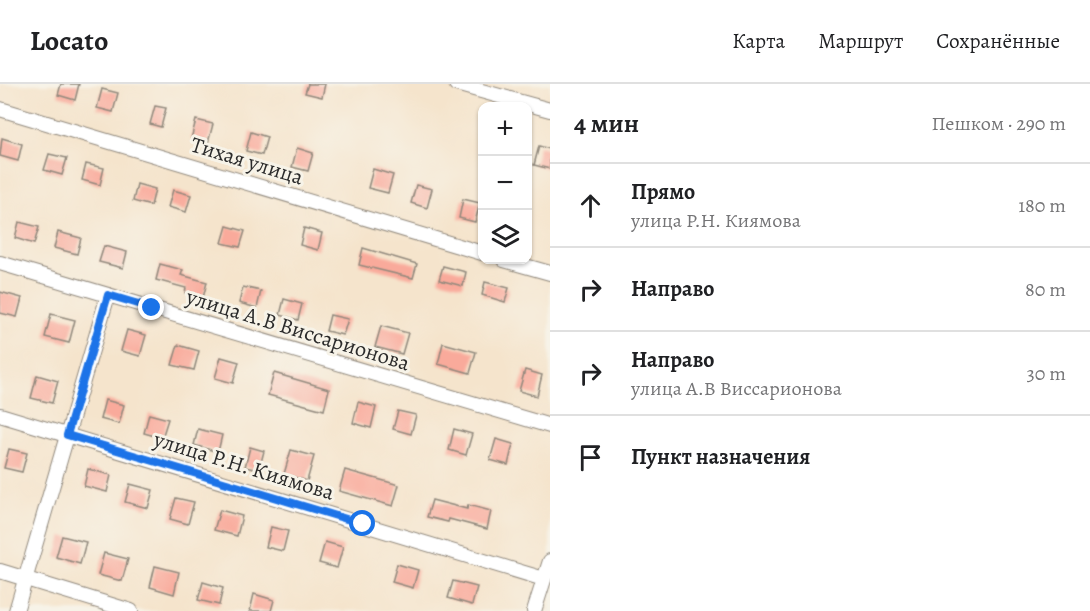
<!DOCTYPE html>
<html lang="ru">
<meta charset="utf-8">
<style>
body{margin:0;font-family:Alegreya,serif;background:#f2f2f2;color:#202124}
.controls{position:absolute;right:18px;top:18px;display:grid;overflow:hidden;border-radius:12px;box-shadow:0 2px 4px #0004}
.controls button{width:54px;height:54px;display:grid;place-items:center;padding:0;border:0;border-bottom:2px solid #e0e0e0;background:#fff;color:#202124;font:30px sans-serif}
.stop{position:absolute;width:18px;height:18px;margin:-14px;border:4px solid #1a73e8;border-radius:50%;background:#fff}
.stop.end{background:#1a73e8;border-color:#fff;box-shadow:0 2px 6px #0008}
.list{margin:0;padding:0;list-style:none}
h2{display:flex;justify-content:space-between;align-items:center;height:78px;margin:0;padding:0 24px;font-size:26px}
h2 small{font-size:20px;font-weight:400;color:#757577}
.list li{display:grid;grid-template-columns:39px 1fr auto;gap:18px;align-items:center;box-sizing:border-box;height:84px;padding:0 24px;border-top:2px solid #e0e0e0}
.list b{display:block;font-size:22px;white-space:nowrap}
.list p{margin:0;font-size:20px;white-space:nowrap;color:#757577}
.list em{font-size:20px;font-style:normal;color:#757577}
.icon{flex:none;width:33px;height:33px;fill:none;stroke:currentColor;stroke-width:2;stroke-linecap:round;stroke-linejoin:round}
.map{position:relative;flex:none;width:550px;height:527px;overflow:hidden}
header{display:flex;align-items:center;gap:36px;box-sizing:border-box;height:84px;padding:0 30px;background:#fff;border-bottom:2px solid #e0e0e0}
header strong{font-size:28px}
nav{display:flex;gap:33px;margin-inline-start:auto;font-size:21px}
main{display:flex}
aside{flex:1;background:#fff}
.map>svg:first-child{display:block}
.building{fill:#f9aa9b}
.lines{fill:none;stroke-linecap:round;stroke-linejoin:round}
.minor-casing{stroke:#90887c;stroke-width:16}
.minor{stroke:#fff;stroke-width:14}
.route{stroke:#1a73e8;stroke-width:8}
.labels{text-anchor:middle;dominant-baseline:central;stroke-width:6;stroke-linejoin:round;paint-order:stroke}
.street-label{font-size:22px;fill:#2b2b2b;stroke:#f7f3e8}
</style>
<header>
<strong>Locato</strong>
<nav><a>Карта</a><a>Маршрут</a><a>Сохранённые</a></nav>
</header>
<main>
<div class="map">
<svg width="550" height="527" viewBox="0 0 550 527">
<rect width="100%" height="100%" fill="#f7f3e8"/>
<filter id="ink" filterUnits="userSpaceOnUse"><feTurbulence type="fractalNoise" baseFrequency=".0167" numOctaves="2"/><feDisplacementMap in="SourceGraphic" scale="12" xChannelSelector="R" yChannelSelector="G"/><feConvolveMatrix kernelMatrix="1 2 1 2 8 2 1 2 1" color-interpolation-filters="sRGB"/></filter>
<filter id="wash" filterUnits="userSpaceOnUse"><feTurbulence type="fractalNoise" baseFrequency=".008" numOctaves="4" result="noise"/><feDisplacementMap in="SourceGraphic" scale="24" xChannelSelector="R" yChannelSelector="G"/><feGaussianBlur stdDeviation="1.35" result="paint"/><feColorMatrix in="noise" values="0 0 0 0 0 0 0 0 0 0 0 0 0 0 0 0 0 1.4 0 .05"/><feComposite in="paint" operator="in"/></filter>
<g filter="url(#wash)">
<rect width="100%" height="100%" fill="#f5e4cc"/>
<g id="blocks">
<!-- building -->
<g class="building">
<path d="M61 0H79L75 16 58 11Z"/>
<path d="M308 0H325L322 13 305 9Z"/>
<path d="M102 5 118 9 113 28 97 24Z"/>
<path d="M155 22 166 24 161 43 150 40Z"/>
<path d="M196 36 213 40 208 59 191 55Z"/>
<path d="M251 48 267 53 262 71 246 67Z"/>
<path d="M2 54 22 60 18 77 0 72Z"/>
<path d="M539 62 550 65V85L534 81Z"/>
<path d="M297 64 313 69 308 87 292 83Z"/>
<path d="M49 70 67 74 62 91 44 86Z"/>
<path d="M86 80 104 84 100 101 82 96Z"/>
<path d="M373 85 393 91 388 109 368 104Z"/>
<path d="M137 100 155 105 151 122 133 117Z"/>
<path d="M416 101 432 105 427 124 411 119Z"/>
<path d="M173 106 191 111 186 128 168 123Z"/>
<path d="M463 115 480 119 475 138 459 134Z"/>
<path d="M19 138 39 143 34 160 15 154Z"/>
<path d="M227 142 245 147 240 163 222 159Z"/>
<path d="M304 144 322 149 318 166 300 161Z"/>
<path d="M58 148 81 154 77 170 54 164Z"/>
<path d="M104 162 127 168 123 184 99 178Z"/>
<path d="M363 164 417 180 413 194 359 181Z"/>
<path d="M160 180 183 186 181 191 207 198 203 214 185 209 186 204 156 196Z"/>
<path d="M443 182 466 188 463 202 439 196Z"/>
<path d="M485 198 509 204 505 218 482 211Z"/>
<path d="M243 203 261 207 257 224 239 219Z"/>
<path d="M0 208 22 214 17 233 0 229Z"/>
<path d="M284 215 302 220 298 236 280 231Z"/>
<path d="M51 230 75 236 69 259 45 253Z"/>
<path d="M330 231 348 235 343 251 326 247Z"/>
<path d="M381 242 408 249 402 270 375 263Z"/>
<path d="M127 246 146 251 140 272 121 267Z"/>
<path d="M443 259 476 268 470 289 438 280Z"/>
<path d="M178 261 199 267 194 286 172 281Z"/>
<path d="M221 273 239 278 233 299 215 294Z"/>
<path d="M525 286 542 291 537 312 519 307Z"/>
<path d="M274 289 329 305 324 326 268 311Z"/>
<path d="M37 291 58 297 52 319 31 314Z"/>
<path d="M105 316 124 321 119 340 100 335Z"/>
<path d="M358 318 376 323 371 344 353 339Z"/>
<path d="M398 327 416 331 411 350 393 345Z"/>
<path d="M149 330 168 335 162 354 144 349Z"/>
<path d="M198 345 222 351 218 368 194 361Z"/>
<path d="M454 345 472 350 466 371 449 366Z"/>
<path d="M496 355 513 360 508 381 490 376Z"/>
<path d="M250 363 264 367 259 386 245 383Z"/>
<path d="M9 365 27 369 22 388 4 384Z"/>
<path d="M291 366 314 372 307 397 284 390Z"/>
<path d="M88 385 111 391 107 408 84 402Z"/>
<path d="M345 386 399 401 393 422 339 407Z"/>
<path d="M130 400 153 406 148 424 125 418Z"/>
<path d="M176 414 194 418 188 440 170 435Z"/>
<path d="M432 416 467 425 468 421 491 427 487 445 449 435 448 438 427 433Z"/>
<path d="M220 426 242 432 237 452 214 446Z"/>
<path d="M271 443 288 447 283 467 266 463Z"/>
<path d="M62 452 86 458 80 480 56 473Z"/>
<path d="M325 458 343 463 337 484 319 479Z"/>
<path d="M104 469 128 475 122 497 98 491Z"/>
<path d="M397 480 418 486 413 504 392 498Z"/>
<path d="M155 482 179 488 174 510 150 503Z"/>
<path d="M453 497 477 503 472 521 448 514Z"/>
<path d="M203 498 223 504 219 521 198 516Z"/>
<path d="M254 510 274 516 271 527H250Z"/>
</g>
</g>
</g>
<g filter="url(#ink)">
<use href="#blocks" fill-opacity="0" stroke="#90887c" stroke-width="1.5"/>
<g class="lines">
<defs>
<g id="minor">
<path d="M456 0 550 26"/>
<path d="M0 25 482 169"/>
<path d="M504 176 550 189"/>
<path d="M0 179 550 342"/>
<path d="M0 331 544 495"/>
<path d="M0 487 131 527"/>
<path d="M16 527 108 211"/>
<path d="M534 527 550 477"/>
</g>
</defs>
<!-- minor casing -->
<use href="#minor" class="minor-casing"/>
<!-- minor -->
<use href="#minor" class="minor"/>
</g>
</g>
<g class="lines" filter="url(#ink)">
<!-- route -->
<path class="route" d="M152 224 108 211 67 351 363 440"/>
</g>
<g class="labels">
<!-- street labels -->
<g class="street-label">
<text transform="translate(247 77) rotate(17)">Тихая улица</text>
<text transform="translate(298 246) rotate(17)">улица А.В Виссарионова</text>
<text transform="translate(244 382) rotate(17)">улица Р.Н. Киямова</text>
</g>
</g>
</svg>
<div class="controls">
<button>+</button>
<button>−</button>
<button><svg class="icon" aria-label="layers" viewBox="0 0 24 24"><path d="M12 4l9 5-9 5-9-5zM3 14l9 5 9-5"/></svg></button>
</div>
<div class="stop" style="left:363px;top:440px"></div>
<div class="stop end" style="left:152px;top:224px"></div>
</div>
<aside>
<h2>4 мин<small>Пешком · 290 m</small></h2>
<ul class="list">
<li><svg class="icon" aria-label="ahead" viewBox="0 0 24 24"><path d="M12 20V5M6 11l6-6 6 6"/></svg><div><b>Прямо</b><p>улица Р.Н. Киямова</p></div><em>180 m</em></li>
<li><svg class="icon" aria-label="right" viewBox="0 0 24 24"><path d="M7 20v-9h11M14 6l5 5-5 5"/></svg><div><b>Направо</b></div><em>80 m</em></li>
<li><svg class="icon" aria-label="right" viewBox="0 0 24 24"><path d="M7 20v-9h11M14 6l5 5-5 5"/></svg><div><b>Направо</b><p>улица А.В Виссарионова</p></div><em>30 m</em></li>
<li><svg class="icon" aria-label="arrive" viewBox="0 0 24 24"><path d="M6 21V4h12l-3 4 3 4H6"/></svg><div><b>Пункт назначения</b></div></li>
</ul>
</aside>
</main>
